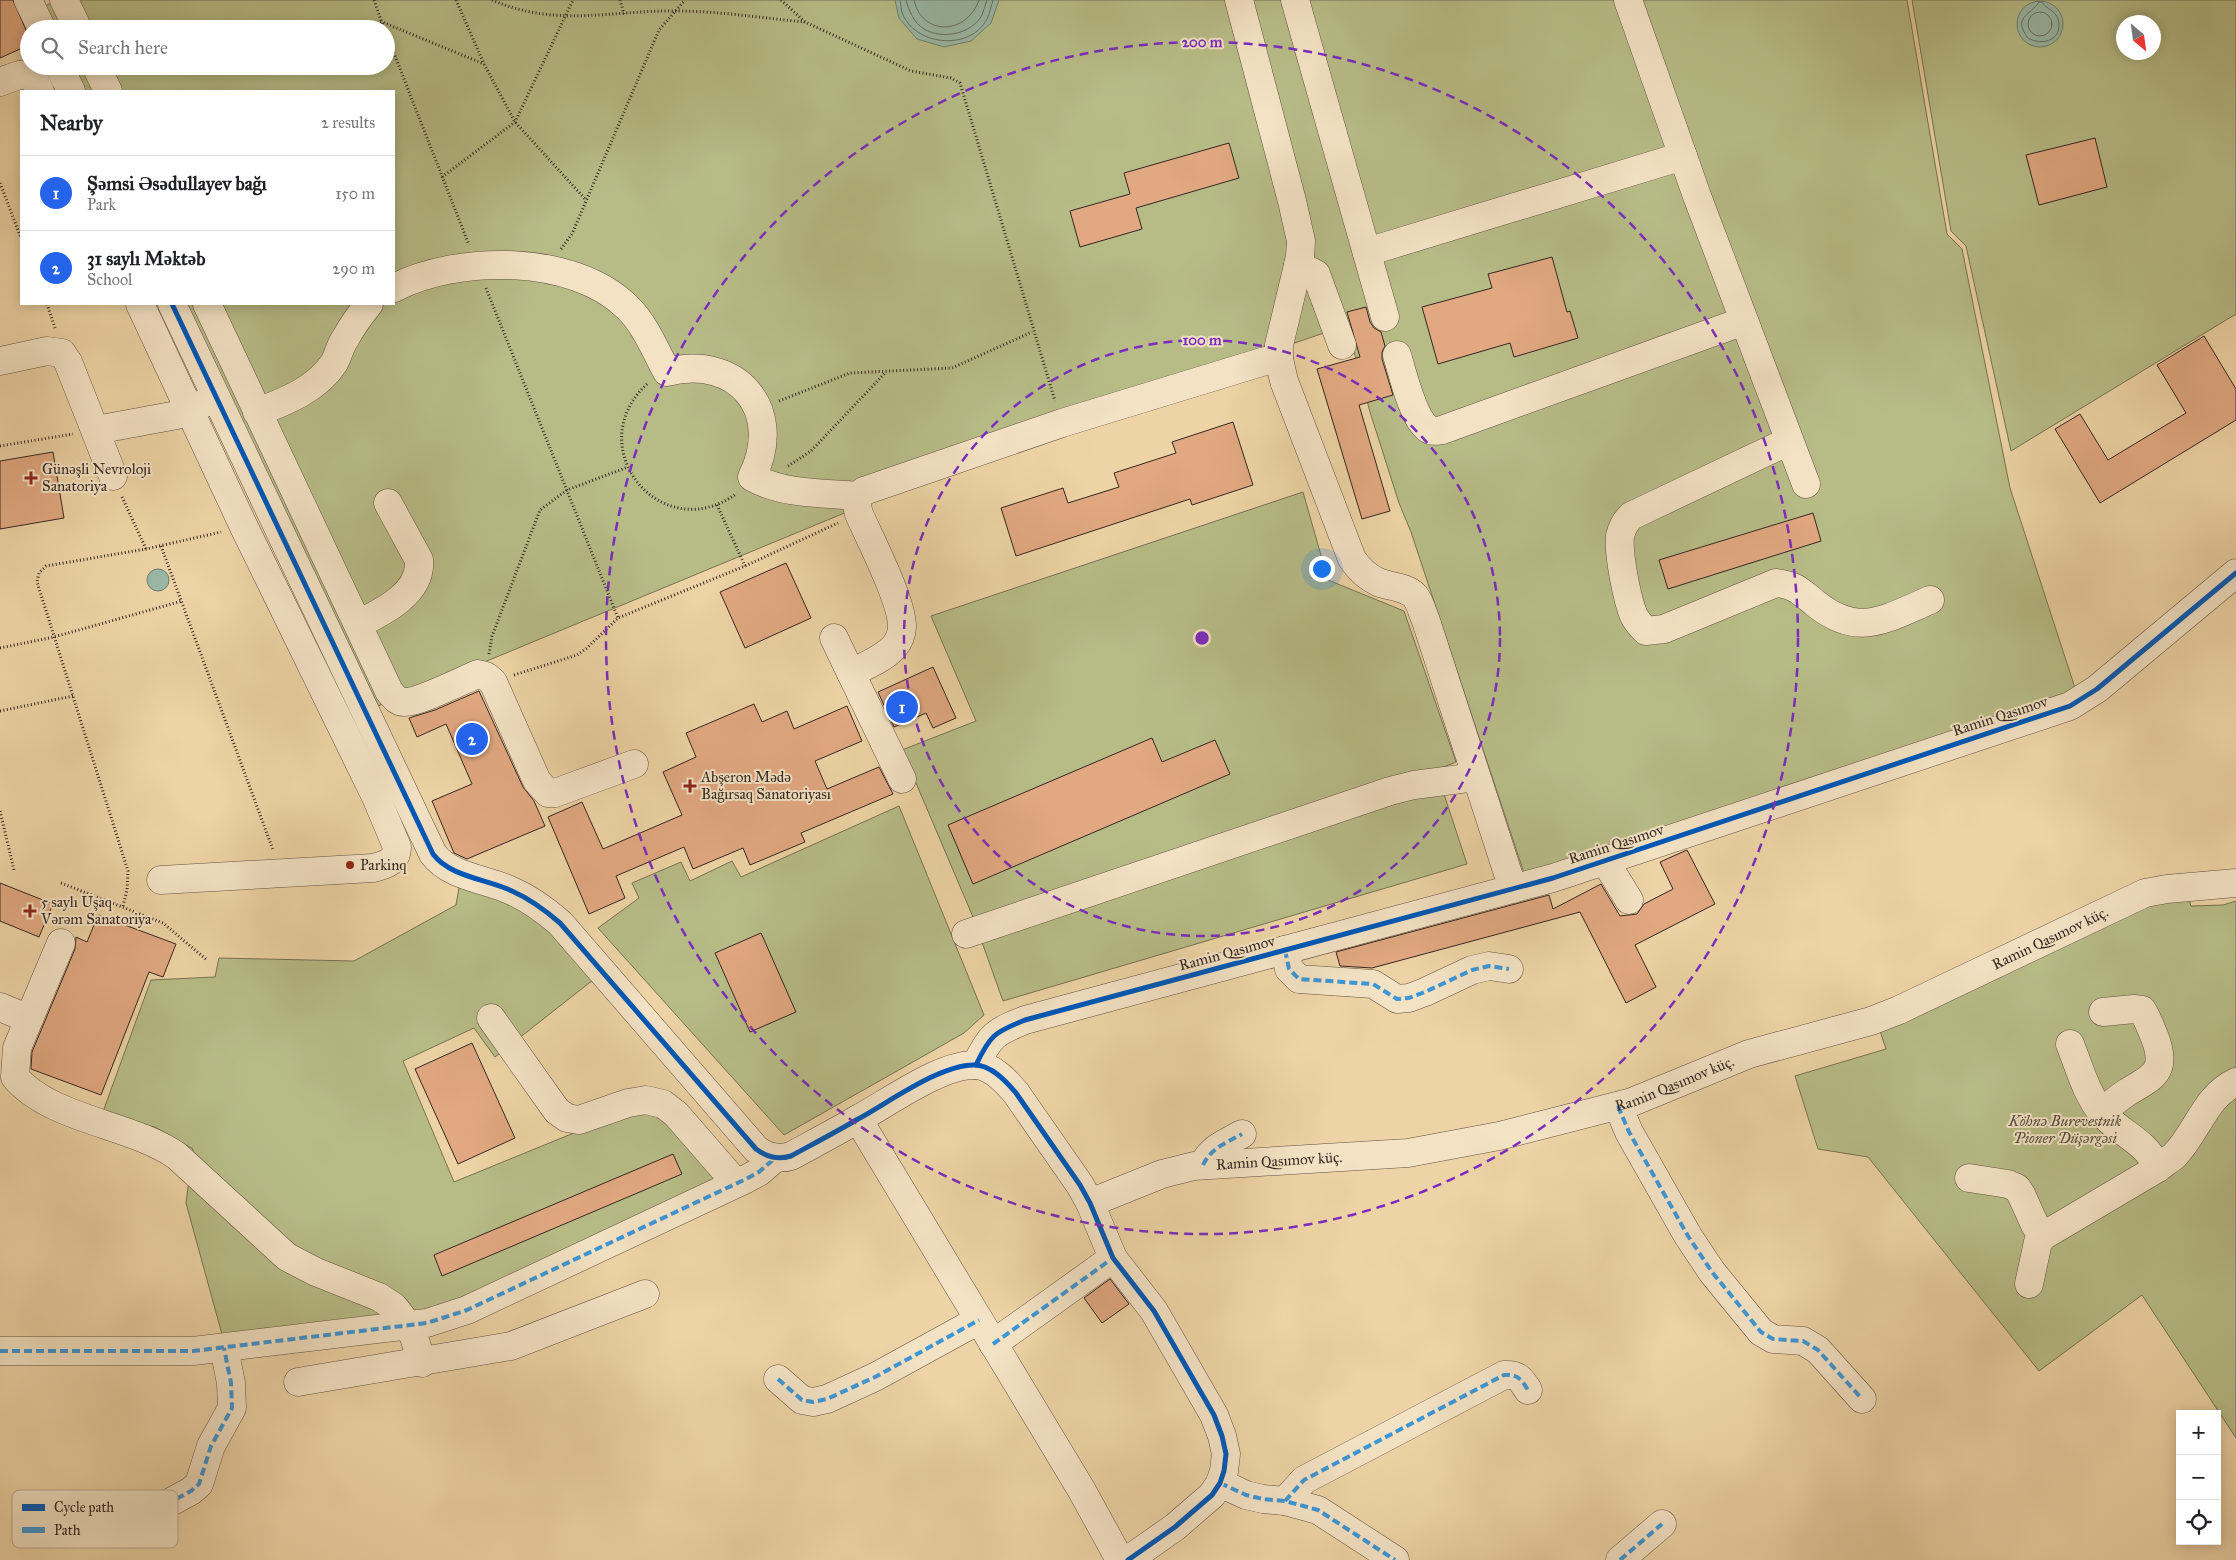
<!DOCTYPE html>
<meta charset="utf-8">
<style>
body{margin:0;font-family:"IM FELL Great Primer",serif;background:#f2f2f2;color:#202124}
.controls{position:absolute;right:15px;bottom:15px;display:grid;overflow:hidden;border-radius:0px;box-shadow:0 2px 12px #0003}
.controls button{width:45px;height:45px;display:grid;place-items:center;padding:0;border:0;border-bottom:1px solid #e0e0e0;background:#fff;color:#202124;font:25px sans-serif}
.compass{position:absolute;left:2116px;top:15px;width:45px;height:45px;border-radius:50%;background:#fff;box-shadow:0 2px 12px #0003;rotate:151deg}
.you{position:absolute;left:1321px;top:568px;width:18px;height:18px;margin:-12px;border:4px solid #fff;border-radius:50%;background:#1a73e8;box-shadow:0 0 0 8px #1a73e833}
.badge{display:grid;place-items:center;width:32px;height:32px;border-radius:50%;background:#2563eb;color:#fff;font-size:16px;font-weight:700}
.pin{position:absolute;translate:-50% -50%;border:2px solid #fff;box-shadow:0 1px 5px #0006}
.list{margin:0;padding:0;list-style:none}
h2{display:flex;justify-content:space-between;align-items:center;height:65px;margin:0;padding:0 20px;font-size:21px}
h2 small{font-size:16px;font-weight:400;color:#757577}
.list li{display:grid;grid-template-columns:32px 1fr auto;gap:15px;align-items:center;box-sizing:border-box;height:75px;padding:0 20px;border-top:1px solid #e0e0e0}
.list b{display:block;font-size:19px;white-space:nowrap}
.list p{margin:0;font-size:16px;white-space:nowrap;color:#757577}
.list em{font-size:16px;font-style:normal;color:#757577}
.icon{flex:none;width:28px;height:28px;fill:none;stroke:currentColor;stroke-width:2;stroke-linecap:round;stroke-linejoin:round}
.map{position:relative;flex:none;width:2236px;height:1560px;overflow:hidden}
.search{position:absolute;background:#fff;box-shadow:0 2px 12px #0003;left:20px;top:20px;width:375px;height:55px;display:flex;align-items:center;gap:12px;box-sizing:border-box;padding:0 18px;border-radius:28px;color:#757577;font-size:19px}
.panel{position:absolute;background:#fff;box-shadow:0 2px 12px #0003;left:20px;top:90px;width:375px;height:215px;border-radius:0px}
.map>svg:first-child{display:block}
.green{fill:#b7bc87;stroke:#767254;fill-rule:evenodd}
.water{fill:#99b8a6;stroke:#717e71}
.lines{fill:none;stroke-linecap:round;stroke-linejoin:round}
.shore{stroke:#667064;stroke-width:1}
.building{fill:#e1a881;stroke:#342722}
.minor-casing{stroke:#625243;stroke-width:29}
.path{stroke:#342722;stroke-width:3;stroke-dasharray:1 2.5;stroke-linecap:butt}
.minor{stroke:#f3e2c4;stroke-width:28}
.quiet{stroke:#3d96d5;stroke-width:4;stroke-dasharray:8 4;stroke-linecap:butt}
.cycleway-casing{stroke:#f3e2c4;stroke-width:8}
.cycleway{stroke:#0057b8;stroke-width:5}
.ring{fill:none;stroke:#7b2cbf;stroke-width:2.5;stroke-dasharray:9 6}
.poi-dot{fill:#8f2418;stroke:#f3e2c4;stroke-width:2}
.labels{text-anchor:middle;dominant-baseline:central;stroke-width:4;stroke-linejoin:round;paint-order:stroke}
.poi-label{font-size:15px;fill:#342722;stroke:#f3e2c4;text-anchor:start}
.street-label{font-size:15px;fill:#342722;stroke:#f3e2c4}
.park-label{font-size:15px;font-style:italic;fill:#554c3b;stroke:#f3e2c4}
.key{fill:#f3e2c4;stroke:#baaa93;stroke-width:1}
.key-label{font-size:14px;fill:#342722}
.centre{fill:#7b2cbf;stroke:#f3e2c4;stroke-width:2.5}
.ring-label{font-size:15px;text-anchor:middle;font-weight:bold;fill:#7b2cbf;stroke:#f3e2c4;stroke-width:4;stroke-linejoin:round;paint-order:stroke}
</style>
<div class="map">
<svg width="2236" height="1560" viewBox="0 0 2236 1560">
<rect width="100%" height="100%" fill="#edd3a5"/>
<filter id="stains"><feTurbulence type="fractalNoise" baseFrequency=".004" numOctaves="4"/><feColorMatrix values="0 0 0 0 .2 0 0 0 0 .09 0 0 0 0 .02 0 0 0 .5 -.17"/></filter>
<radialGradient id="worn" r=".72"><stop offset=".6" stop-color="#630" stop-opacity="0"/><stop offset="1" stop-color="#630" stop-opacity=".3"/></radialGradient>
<!-- green -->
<g class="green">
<path d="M56 0H1907L1947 234 1962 249 2010 488 2076 691 1525 876 1411 532 1399 503 1370 412 1347 325 1062 423 378 706 185 304H394V91H82L70 66H386V29H52L42 8Z"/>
<path d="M1912 0H2236V314L2011 451 1966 246 1951 231ZM2124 22H2154V52H2124Z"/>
<path d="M1303 492 1328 580 1404 611 1456 762 1436 770 1467 864 1003 1001 973 917 902 750 976 721 931 616Z"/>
<path d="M899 806 984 1015 964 1033 784 1135 598 928 639 898 632 883 681 862 690 881 732 861 741 877Z"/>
<path d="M460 882 525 906 550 926 593 980 495 1057 474 1028 403 1061 454 1182 625 1112H650L667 1119 721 1182 437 1313 223 1338 186 1203 193 1149 155 1127 101 1117 151 980 215 977 219 958 354 961 456 905Z"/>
<path d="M2188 896 2191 906 2223 905 2236 901V1438L2142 1295 2039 1371 1868 1157 1818 1149 1795 1076 1886 1049 1879 1028 2152 902Z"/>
</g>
<!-- water -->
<g class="water">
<path d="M895 0H999L991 23 971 41 944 47 917 39 899 18Z"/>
<circle cx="2040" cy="24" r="23"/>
<circle cx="158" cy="580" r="11"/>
</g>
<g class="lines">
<!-- shore -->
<g class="shore">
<path d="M900 0C901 5 901 11 903 15 918 47 971 50 987 19 990 13 991 6 993 0"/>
<path d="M906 0C909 11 914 23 924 29 942 40 972 34 982 15 984 10 985 5 987 0"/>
<path d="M914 0C922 37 967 35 979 0"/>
<path d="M2039 2H2042C2046 9 2055 10 2058 19 2064 39 2043 47 2028 38 2012 17 2030 16 2039 2Z"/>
<circle cx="2040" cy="24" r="12"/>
</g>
</g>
<!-- building -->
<g class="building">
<path d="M0 0H13L29 37V45L0 58Z"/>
<path d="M2095 138 2107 187 2039 205 2026 155Z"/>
<path d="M1229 143 1239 178 1136 208 1142 229 1080 247 1070 211 1130 194 1124 173Z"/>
<path d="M1552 257 1567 312 1570 311 1578 338 1514 357 1510 343 1438 364 1422 307 1492 288 1488 274Z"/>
<path d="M1366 307 1370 322 1374 328 1381 332 1385 346 1382 352V359L1393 395 1359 405 1390 511 1362 519 1317 369 1360 357 1347 312Z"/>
<path d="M2204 336 2236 389V420L2100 503 2055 429 2080 414 2108 460 2186 413 2157 365Z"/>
<path d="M1233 422 1253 485 1192 505 1190 499 1016 556 1001 508 1063 488 1068 503 1119 487 1114 473 1176 453 1172 442Z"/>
<path d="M53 452 64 518 0 529V461Z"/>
<path d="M1813 513 1821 541 1668 589 1659 560Z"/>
<path d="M786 563 811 618 745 648 720 592Z"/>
<path d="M933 667 956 718 933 728 926 713 894 727 878 692Z"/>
<path d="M479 691 523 787 534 801 545 826 467 859 454 853 432 801 472 784 446 724 417 737 409 718 435 710Z"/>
<path d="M754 704 762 722 787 711 794 729 847 706 862 741 815 761 827 789 879 767 893 794 801 833 805 842 750 865 743 848 693 869 684 847 616 876 625 898 589 914 548 817 582 802 603 849 682 815 663 772 696 757 686 733Z"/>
<path d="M1152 738 1162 762 1215 740 1230 774 973 884 948 825Z"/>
<path d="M1687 850 1715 904 1635 945 1656 987 1626 1003 1580 912 1372 968 1340 966 1336 952 1549 895 1553 909 1601 884 1620 916 1637 914 1644 904 1673 889 1660 862Z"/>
<path d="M0 883 53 904 39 937 0 921Z"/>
<path d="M98 915 176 944 163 977 149 972 101 1095 31 1069 32 1052 75 949 76 937 87 942Z"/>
<path d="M761 933 796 1012 750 1032 715 953Z"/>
<path d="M472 1043 515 1138 458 1164 415 1069Z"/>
<path d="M673 1154 682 1174 442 1276 434 1255Z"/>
<path d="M1110 1279 1129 1304 1102 1323 1084 1298Z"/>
</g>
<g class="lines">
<defs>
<g id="minor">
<path d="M28 0 42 29"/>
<path d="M64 0 78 29"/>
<path d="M1239 0 1292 201 1301 241 1300 257 1279 345V359L1284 381 1352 559C1359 569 1367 577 1378 582 1390 587 1405 586 1415 596 1420 602 1423 614 1426 621L1513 889"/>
<path d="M1295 0 1385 317"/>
<path d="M1628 0 1697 196 1806 484"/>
<path d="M59 66 71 91"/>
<path d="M96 66 108 91"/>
<path d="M0 82 19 75H29L34 78 40 91"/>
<path d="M1367 252 1683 156"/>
<path d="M1298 265 1316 274 1342 345"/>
<path d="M394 288C458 255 573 254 627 307 645 324 655 350 667 372 738 354 785 411 752 477 784 495 824 493 859 496"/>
<path d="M140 304 244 527 376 797 397 847C397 861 386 865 373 868L161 880"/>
<path d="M172 304 433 854C450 877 487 879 512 891 530 899 545 910 560 923L756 1149C767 1157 777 1160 791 1156 813 1144 836 1132 858 1119 888 1103 942 1063 976 1065 992 1066 1006 1081 1016 1093L1080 1185 1090 1203 1113 1258 1154 1311 1214 1415 1222 1436 1226 1454 1224 1471 1220 1483 1212 1495 1175 1527 1128 1560"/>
<path d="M207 304 389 691C393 696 397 702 404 702 418 703 463 680 478 674L486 676 493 682 537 781 548 793H555L634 764"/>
<path d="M1397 355C1403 374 1412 416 1427 428 1432 432 1436 431 1442 430L1744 321"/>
<path d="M0 361 47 351 62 353 68 362 113 476"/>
<path d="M257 412C285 402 317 389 334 363 338 356 340 346 345 339 352 326 360 315 369 304"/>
<path d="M96 430 177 415 207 402"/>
<path d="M1789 441 1631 516C1625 522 1622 527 1620 536 1618 553 1627 600 1634 616 1637 622 1641 626 1646 631L1664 629 1776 583C1796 585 1801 592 1816 604 1859 638 1885 619 1930 600"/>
<path d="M358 624C383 612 422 593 419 560L388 503"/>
<path d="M834 638 902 779"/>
<path d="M851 673C865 666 883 659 894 647 899 641 902 633 902 626 902 601 870 539 859 514 856 503 856 499 864 491L1062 423 1265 361 1279 359"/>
<path d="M1605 861 1629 900"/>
<path d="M966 934 1390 791 1414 785 1476 777"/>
<path d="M1285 950 1289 969 1299 979 1373 984 1397 999 1409 998 1425 992 1472 970 1489 966 1509 969"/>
<path d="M0 1007 29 1019 17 1048 15 1077C51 1120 132 1124 177 1156L287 1257 316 1272 379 1297 394 1307 408 1325 414 1337 422 1363"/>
<path d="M491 1018 557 1111 567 1118 579 1120 628 1103 646 1100 663 1104 676 1114 736 1183"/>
<path d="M29 1019 61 943"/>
<path d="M2070 1044C2079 1067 2087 1096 2103 1114 2123 1136 2144 1139 2158 1168 2163 1164 2169 1160 2174 1156 2197 1133 2205 1096 2236 1082"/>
<path d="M976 1065C990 1035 995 1032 1025 1020L1553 878 2070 706 2097 689 2236 573"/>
<path d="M1618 1106 1629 1132 1688 1236 1712 1272 1761 1332 1773 1339 1803 1341 1818 1350 1862 1399"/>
<path d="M2102 1113C2109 1106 2117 1099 2126 1093 2152 1077 2168 1073 2155 1038 2151 1029 2148 1019 2142 1010L2134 1009 2103 1012"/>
<path d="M858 1119 1081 1489 1120 1560"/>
<path d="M1203 1165C1211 1148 1226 1143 1242 1134"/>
<path d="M1969 1178 2008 1184 2017 1188 2021 1194 2035 1225 2043 1236"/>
<path id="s1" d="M1090 1203 1162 1174 1194 1166 1408 1153 1499 1136 1632 1102 1749 1054 1871 1021 1899 1010 2145 893 2167 889 2236 883"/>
<path d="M2029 1284 2038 1242 2043 1236 2158 1168"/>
<path d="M993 1344 1113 1258"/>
<path d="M0 1351H193L427 1323 467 1310 746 1179 759 1172 775 1158"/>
<path d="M778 1379 802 1400 813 1402 827 1399 875 1377 979 1320"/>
<path d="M298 1382 511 1346 645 1294"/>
<path d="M1220 1483 1246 1495 1263 1499 1285 1501 1318 1510 1395 1560"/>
<path d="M1285 1501 1304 1480 1504 1375C1518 1374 1521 1379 1528 1390"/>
<path d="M145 1516 191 1491 199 1484 211 1446 232 1408 231 1383 224 1348"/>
<path d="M1620 1560 1662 1524"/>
</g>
</defs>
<!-- minor casing -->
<use href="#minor" class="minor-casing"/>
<!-- path -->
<g class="path">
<path d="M374 0 384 29"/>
<path d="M456 0 484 64 515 122 586 200"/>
<path d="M492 0C557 28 610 10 676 11 718 11 762 18 805 22"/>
<path d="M620 0 624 14"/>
<path d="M781 0 805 22 911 71 951 78 960 83 1055 401"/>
<path d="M364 29 382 22 484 64"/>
<path d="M386 33 469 245"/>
<path d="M442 177 515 122 573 0"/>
<path d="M0 183 21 238"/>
<path d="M561 249 572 234 659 30 685 0"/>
<path d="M486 288 618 618"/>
<path d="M47 304 55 328"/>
<path d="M647 384C579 447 661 548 736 494"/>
<path d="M779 401 850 373 952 368 1032 332"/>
<path d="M0 446 73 434"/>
<path d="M788 466 811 451 886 372"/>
<path d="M122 497 146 549"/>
<path d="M717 505 745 566"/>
<path d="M161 546 273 850"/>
<path d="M0 648 54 637 182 601"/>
<path d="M489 654 492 636 540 510 567 490 628 467"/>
<path d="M514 675 577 655 587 648 618 618 745 566 838 523"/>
<path d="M0 711 73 696"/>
<path d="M0 811 14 870"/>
<path d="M61 883 163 923 207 960"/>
<path d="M123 906 127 890 128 871 37 582 39 573 46 566 146 549 221 532"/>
</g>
<!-- minor -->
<use href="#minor" class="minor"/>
<!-- quiet -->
<g class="quiet">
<path d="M1285 950 1289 969 1299 979 1373 984 1397 999 1409 998 1425 992 1472 970 1489 966 1509 969"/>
<path d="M1618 1106 1629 1132 1688 1236 1712 1272 1761 1332 1773 1339 1803 1341 1818 1350 1862 1399"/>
<path d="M1203 1165C1211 1148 1226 1143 1242 1134"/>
<path d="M993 1344 1113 1258"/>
<path d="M0 1351H193L427 1323 467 1310 746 1179 759 1172 775 1158"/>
<path d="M778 1379 802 1400 813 1402 827 1399 875 1377 979 1320"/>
<path d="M1220 1483 1246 1495 1263 1499 1285 1501 1318 1510 1395 1560"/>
<path d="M1285 1501 1304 1480 1504 1375C1518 1374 1521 1379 1528 1390"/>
<path d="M145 1516 191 1491 199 1484 211 1446 232 1408 231 1383 224 1348"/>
<path d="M1620 1560 1662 1524"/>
</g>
<defs>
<g id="cycleway">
<path d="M172 304 433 854C450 877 487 879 512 891 530 899 545 910 560 923L756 1149C767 1157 777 1160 791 1156 813 1144 836 1132 858 1119 888 1103 942 1063 976 1065 992 1066 1006 1081 1016 1093L1080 1185 1090 1203 1113 1258 1154 1311 1214 1415 1222 1436 1226 1454 1224 1471 1220 1483 1212 1495 1175 1527 1128 1560"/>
<path d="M976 1065C990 1035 995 1032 1025 1020L1553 878 2070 706 2097 689 2236 573"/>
</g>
</defs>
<!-- cycleway casing -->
<use href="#cycleway" class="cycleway-casing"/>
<!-- cycleway -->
<use href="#cycleway" class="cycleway"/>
</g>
<!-- distance rings -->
<g class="ring">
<circle cx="1202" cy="638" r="298"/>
<circle cx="1202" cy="638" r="596"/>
</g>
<!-- markers -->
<g class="poi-dot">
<path d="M28.5 470.5h5v5h5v5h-5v5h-5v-5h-5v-5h5z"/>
<path d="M687.5 778.5h5v5h5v5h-5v5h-5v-5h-5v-5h5z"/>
<circle cx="350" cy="865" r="5"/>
<path d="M27.5 903.5h5v5h5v5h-5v5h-5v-5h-5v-5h5z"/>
</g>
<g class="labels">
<!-- poi labels -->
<g class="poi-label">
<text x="42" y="469">Günəşli Nevroloji<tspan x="42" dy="17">Sanatoriya</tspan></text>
<text x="701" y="777">Abşeron Mədə<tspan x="701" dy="17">Bağırsaq Sanatoriyası</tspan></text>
<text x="360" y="865">Parkinq</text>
<text x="41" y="902">5 saylı Uşaq<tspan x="41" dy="17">Vərəm Sanatoriya</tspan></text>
</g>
<!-- street labels -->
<g class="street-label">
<text transform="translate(2000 716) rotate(-18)">Ramin Qasımov</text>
<text transform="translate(1616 844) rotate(-18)">Ramin Qasımov</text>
<text stroke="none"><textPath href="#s1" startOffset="1005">Ramin Qasımov küç.</textPath></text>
<text transform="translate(1227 953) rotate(-15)">Ramin Qasımov</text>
<text stroke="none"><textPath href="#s1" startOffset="601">Ramin Qasımov küç.</textPath></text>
<text stroke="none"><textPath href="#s1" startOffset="196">Ramin Qasımov küç.</textPath></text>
</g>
<!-- park labels -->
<g class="park-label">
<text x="2065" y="1121">Köhnə Burevestnik<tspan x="2065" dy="17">Pioner Düşərgəsi</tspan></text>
</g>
</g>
<!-- legend -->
<rect x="12" y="1490" width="166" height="58" rx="8" class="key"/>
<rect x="22" y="1504" width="23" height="7" fill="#0057b8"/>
<rect x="22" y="1527" width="23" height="6" fill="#3d96d5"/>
<g class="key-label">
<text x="54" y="1512">Cycle path</text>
<text x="54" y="1535">Path</text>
</g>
<circle cx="1202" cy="638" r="8" class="centre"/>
<g class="ring-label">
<text x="1202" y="47">200 m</text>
<text x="1202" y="345">100 m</text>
</g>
<rect width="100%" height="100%" filter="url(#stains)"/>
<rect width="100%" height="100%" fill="url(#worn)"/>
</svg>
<div class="controls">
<button>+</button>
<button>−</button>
<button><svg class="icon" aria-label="locate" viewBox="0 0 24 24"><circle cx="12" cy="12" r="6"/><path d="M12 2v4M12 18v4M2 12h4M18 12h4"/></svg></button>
</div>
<svg class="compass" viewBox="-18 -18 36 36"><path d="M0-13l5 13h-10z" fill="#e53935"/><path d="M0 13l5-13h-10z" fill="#757577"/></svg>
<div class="you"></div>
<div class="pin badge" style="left:902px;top:707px">1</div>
<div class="pin badge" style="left:472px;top:739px">2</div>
<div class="search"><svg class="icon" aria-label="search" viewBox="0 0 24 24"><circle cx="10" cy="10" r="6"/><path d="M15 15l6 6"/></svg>Search here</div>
<section class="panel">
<h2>Nearby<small>2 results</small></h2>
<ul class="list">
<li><span class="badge">1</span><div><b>Şəmsi Əsədullayev bağı</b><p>Park</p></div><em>150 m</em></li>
<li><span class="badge">2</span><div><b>31 saylı Məktəb</b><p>School</p></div><em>290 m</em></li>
</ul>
</section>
</div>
